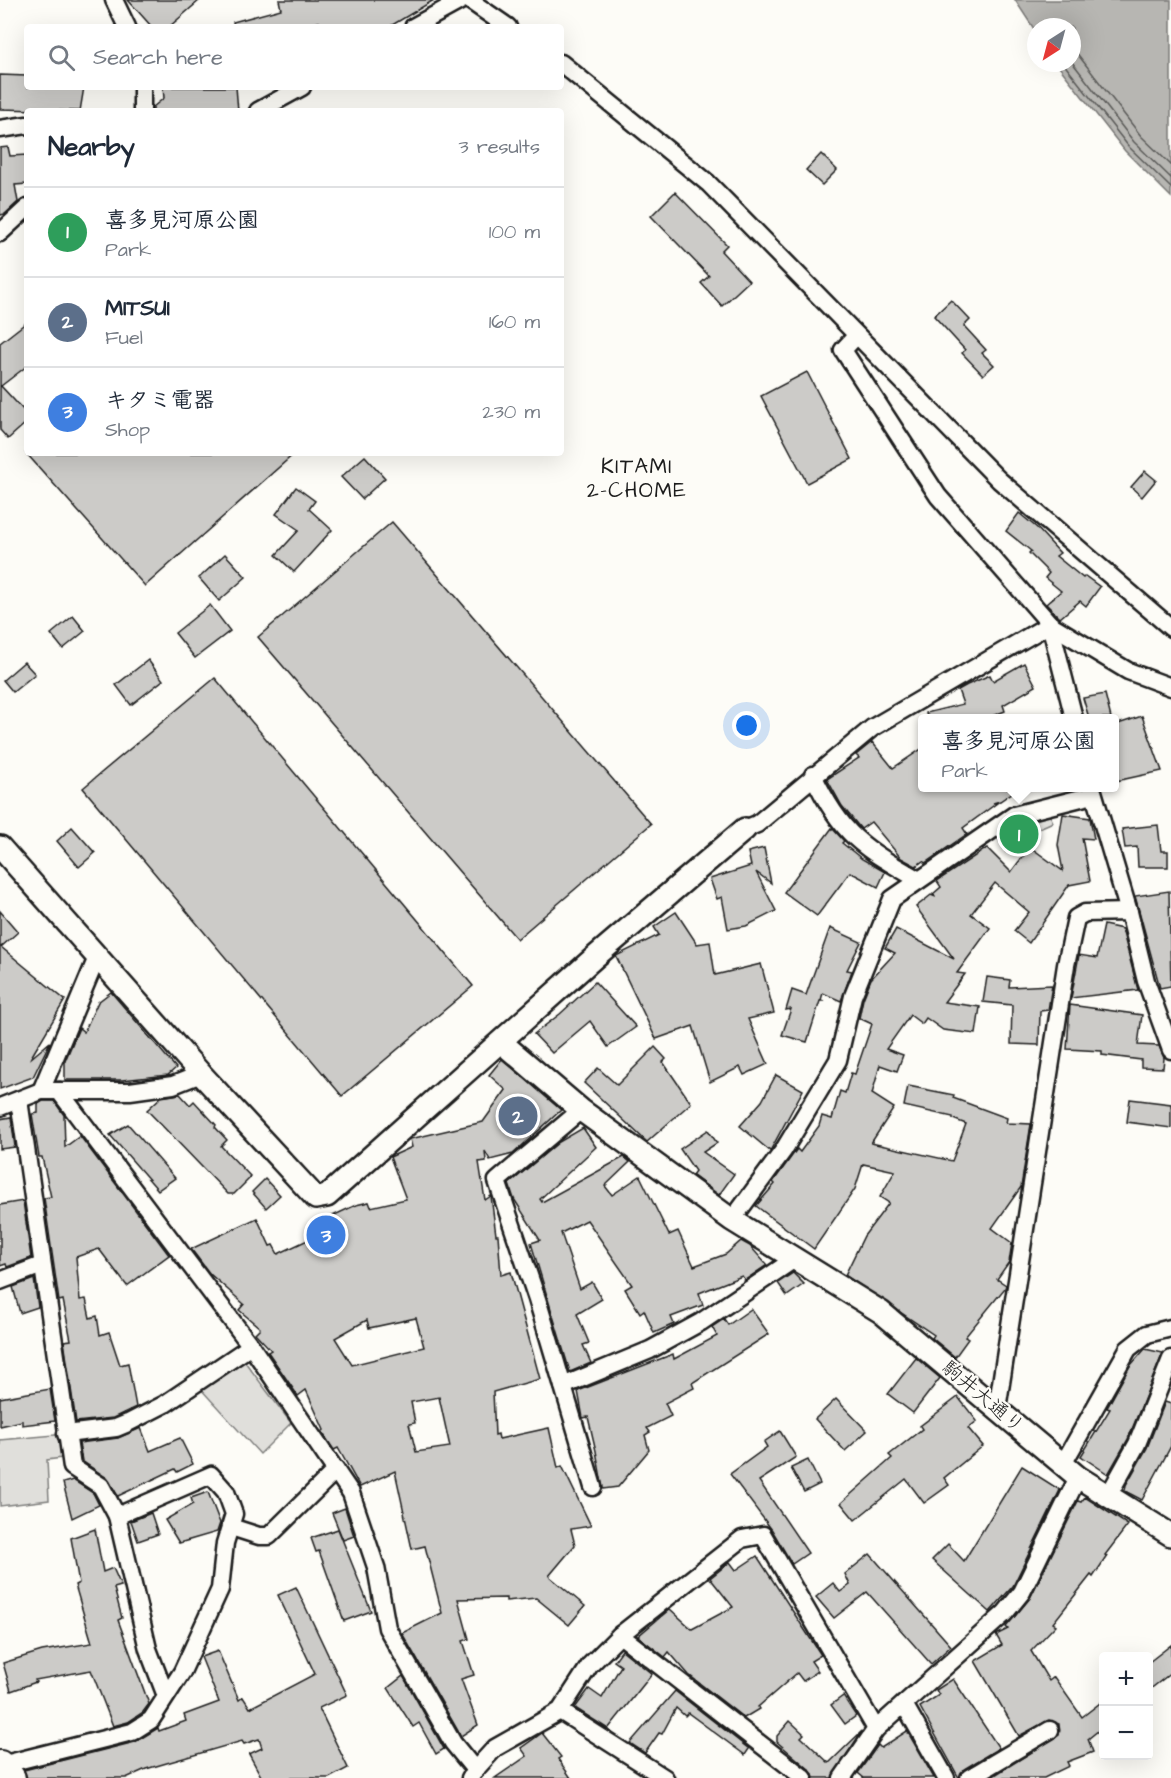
<!DOCTYPE html>
<meta charset="utf-8">
<style>
body{margin:0;font-family:"Architects Daughter","Klee One",sans-serif;background:#f6f6f7;color:#1f2937}
.controls{position:absolute;right:18px;bottom:18px;display:grid;overflow:hidden;border-radius:6px;box-shadow:0 6px 24px #0002}
.controls button{width:54px;height:54px;display:grid;place-items:center;padding:0;border:0;border-bottom:2px solid #e0e1e3;background:#fff;color:#1f2937;font:30px sans-serif}
.compass{position:absolute;left:1027px;top:18px;width:54px;height:54px;border-radius:50%;background:#fff;box-shadow:0 6px 24px #0002;rotate:216deg}
.you{position:absolute;left:747px;top:726px;width:21px;height:21px;margin:-15px;border:4px solid #fff;border-radius:50%;background:#1a73e8;box-shadow:0 0 0 9px #1a73e833}
.badge{display:grid;place-items:center;width:39px;height:39px;border-radius:50%;background:#b45309;color:#fff;font-size:20px;font-weight:700}
.pin{position:absolute;translate:-50% -50%;border:3px solid #fff;box-shadow:0 2px 6px #0006}
.popup{position:absolute;left:918px;top:714px;width:201px;height:78px;box-sizing:border-box;display:grid;place-content:center;border-radius:6px;background:#fff;filter:drop-shadow(0 2px 4px #0005);font-size:20px;white-space:nowrap;color:#747a83}
.popup b{font-size:22px;color:#1f2937}
.popup::after{content:'';position:absolute;left:50%;top:100%;margin-left:-12px;border:12px solid transparent;border-top-color:#fff}
.list{margin:0;padding:0;list-style:none}
h2{display:flex;justify-content:space-between;align-items:center;height:78px;margin:0;padding:0 24px;font-size:26px}
h2 small{font-size:20px;font-weight:400;color:#747a83}
.list li{display:grid;grid-template-columns:39px 1fr auto;gap:18px;align-items:center;box-sizing:border-box;height:90px;padding:0 24px;border-top:2px solid #e0e1e3}
.list b{display:block;font-size:22px;white-space:nowrap}
.list p{margin:0;font-size:20px;white-space:nowrap;color:#747a83}
.list em{font-size:20px;font-style:normal;color:#747a83}
.icon{flex:none;width:33px;height:33px;fill:none;stroke:currentColor;stroke-width:2;stroke-linecap:round;stroke-linejoin:round}
.map{position:relative;flex:none;width:1171px;height:1778px;overflow:hidden}
.search{position:absolute;background:#fff;box-shadow:0 6px 24px #0002;left:24px;top:24px;width:540px;height:66px;display:flex;align-items:center;gap:15px;box-sizing:border-box;padding:0 21px;border-radius:6px;color:#747a83;font-size:22px}
.panel{position:absolute;background:#fff;box-shadow:0 6px 24px #0002;left:24px;top:108px;width:540px;height:348px;border-radius:6px}
.map>svg:first-child{display:block}
.green{fill:#e0dfdb;stroke:#7e7e7c;stroke-width:1.5}
.water{fill:#b7b6b2;stroke:#797876;stroke-width:1.5}
.lines{fill:none;stroke-linecap:round;stroke-linejoin:round}
.shore{stroke:#5a5a58;stroke-width:1.5}
.building{fill:#cccbc8;stroke:#1c1c1c;stroke-width:1.5;fill-rule:evenodd}
.minor-casing{stroke:#1c1c1c;stroke-width:21}
.tertiary-casing{stroke:#1c1c1c;stroke-width:26}
.primary-casing{stroke:#1c1c1c;stroke-width:30}
.minor{stroke:#fdfcf7;stroke-width:16}
.tertiary{stroke:#fdfcf7;stroke-width:21}
.primary{stroke:#fdfcf7;stroke-width:26}
.labels{text-anchor:middle;dominant-baseline:central;stroke-width:4.5;stroke-linejoin:round;paint-order:stroke}
.street-label{font-size:20px;fill:#1c1c1c;stroke:#fdfcf7}
.neighbourhood-label{font-size:21px;letter-spacing:1.5px;fill:#1c1c1c;stroke:#fdfcf7}
</style>
<div class="map">
<svg width="1171" height="1778" viewBox="0 0 1171 1778">
<rect width="100%" height="100%" fill="#fdfcf7"/>
<filter id="ink" filterUnits="userSpaceOnUse"><feTurbulence type="fractalNoise" baseFrequency=".0167" numOctaves="2"/><feDisplacementMap in="SourceGraphic" scale="12" xChannelSelector="R" yChannelSelector="G"/><feConvolveMatrix kernelMatrix="1 2 1 2 8 2 1 2 1" color-interpolation-filters="sRGB"/></filter>
<g filter="url(#ink)">
<!-- green -->
<g class="green">
<path d="M1048 811 1053 822 1037 829 1006 852 998 838Z"/>
<path d="M242 1358 291 1423 260 1454 198 1386Z"/>
<path d="M66 1434 70 1457 47 1460 49 1500 0 1506V1440Z"/>
</g>
<!-- water -->
<path class="water" d="M1015 0H1171V197L1125 151 1056 63H1072V27H1036V32Z"/>
<g class="lines">
<!-- shore -->
<g class="shore">
<path d="M1072 47 1141 136 1171 165"/>
<path d="M1072 62 1134 142 1171 178"/>
<path d="M1063 63 1129 147 1171 188"/>
</g>
</g>
<!-- building -->
<g class="building">
<path d="M128 0H200L169 27H152Z"/>
<path d="M279 0H434L389 27H321L319 22 301 27H234L233 22 281 9Z"/>
<path d="M0 75 27 76V87H84L80 111 0 109Z"/>
<path d="M163 87H236L238 111H153V107L164 98Z"/>
<path d="M8 147 10 156 27 155V184L15 185 18 202 5 214 0 215V148Z"/>
<path d="M821 154 837 170 822 185 806 170Z"/>
<path d="M675 192 727 245 721 251 749 281 722 306 701 283 709 276 651 216Z"/>
<path d="M951 300 970 320 964 326 986 350 982 353 994 365 983 375 962 353 965 350 934 316Z"/>
<path d="M27 322V366L1 386 27 414V422L8 439 0 430V343Z"/>
<path d="M807 372 852 459 807 483 761 396Z"/>
<path d="M26 453H295L145 586Z"/>
<path d="M365 456 385 478 362 499 341 477Z"/>
<path d="M1145 471 1156 480 1142 497 1131 487Z"/>
<path d="M296 487 315 501 309 509 332 530 294 572 276 555 299 530 276 514Z"/>
<path d="M1019 513 1037 528 1060 553 1056 556 1083 578 1085 576 1100 587 1086 606 1080 601 1060 618 1046 604 1061 591 1045 578 1049 573 1029 553 1031 551 1006 531Z"/>
<path d="M392 522 651 824 517 939 258 637Z"/>
<path d="M225 554 246 577 219 601 199 578Z"/>
<path d="M210 605 230 631 195 658 175 633Z"/>
<path d="M73 616 85 631 63 649 51 634Z"/>
<path d="M148 660 163 680 131 705 116 685Z"/>
<path d="M24 662 35 674 13 692 3 680Z"/>
<path d="M1024 663 1036 686 1003 705 1005 711 987 718H927L926 713 963 704 958 690 967 685 990 675 993 681Z"/>
<path d="M215 678 473 986 342 1096 83 788Z"/>
<path d="M1105 694 1111 718H1089L1083 698Z"/>
<path d="M1142 716 1162 771 1116 781 1115 725Z"/>
<path d="M872 742 893 768 923 748V788H1019L1000 801 993 803H997L963 828 967 834 925 863 923 861 916 866 901 858 871 822 861 829 842 806 827 779 859 758 856 755Z"/>
<path d="M1063 814 1090 818 1094 839 1082 838 1090 881 1069 885 1029 943 1014 931 1029 912 995 883 971 914 990 928 957 973 965 974 944 1002 980 1007 976 1034 943 1030 926 1018 922 1024 910 1015 886 1049 903 1055 897 1071 880 1065 872 1094 894 1108 871 1143 952 1161 966 1124 953 1119V1117L904 1106 908 1086 954 1095 953 1098 1007 1118 1006 1123 1031 1124 1021 1187 992 1228 1012 1243 1009 1262 997 1279 1006 1285 1005 1288 965 1337 968 1339 955 1357 932 1338 934 1335 845 1275 864 1236 889 1203 880 1197 895 1171 863 1164 855 1189 814 1249 756 1206 775 1184 773 1182 797 1149 800 1152 819 1126 822 1116 832 1119 840 1091 845 1093 851 1073 855 1074 872 1024 859 1018 863 999 871 979 895 953 885 948 896 929 954 959 916 907 931 895 936 897 933 894 941 887 937 881 987 848 1011 872 1030 847 1063 871 1058 845Z"/>
<path d="M1158 825 1161 851H1168V867H1138L1137 847 1125 848 1122 829Z"/>
<path d="M72 827 95 853 79 867 57 841Z"/>
<path d="M832 828 844 841 842 843 862 859 885 872 878 887 850 872 817 916 784 892Z"/>
<path d="M764 848 771 883 756 872 776 911 746 926 728 929 722 897 717 899 710 879 751 866 748 852Z"/>
<path d="M1169 891 1171 986 1160 988 1135 896Z"/>
<path d="M0 911 18 932 1 947 65 1000 30 1059 50 1042 33 1077 0 1089Z"/>
<path d="M676 912 697 944 710 942 715 975 761 964 774 1013 748 1019 768 1064 744 1075 740 1067 710 1082 693 1026 656 1039 616 956 659 935 654 927Z"/>
<path d="M1104 925 1122 929 1138 990 1071 998 1079 955 1097 958Z"/>
<path d="M830 928 861 942 847 970 852 971 841 1001 823 993 821 1000 824 1001H820L807 1042 782 1035 791 1009 786 1010 792 990 806 995Z"/>
<path d="M987 977 1010 980 1009 987 1052 985 1048 1010 1040 1011 1039 1045 1011 1044 1012 1005 983 1002Z"/>
<path d="M595 982 636 1027 608 1047 590 1021 552 1053 534 1034 560 1014Z"/>
<path d="M111 992 176 1068 168 1075 122 1080H65V1061L79 1028 84 1032 98 1002Z"/>
<path d="M1070 1005 1142 1015 1138 1045 1159 1046 1164 1058 1163 1068 1141 1067V1060L1102 1055V1051L1067 1049Z"/>
<path d="M655 1047 666 1059 663 1062 691 1103 647 1142 584 1083 598 1068 617 1085Z"/>
<path d="M502 1059 561 1110 513 1154 490 1160 485 1151 486 1161 479 1162 485 1200 491 1196 496 1235H498L501 1275 511 1272 540 1379 493 1392 495 1435 498 1434 499 1439 549 1428 558 1468 562 1466 591 1526 571 1529 575 1545 549 1576 585 1606 569 1625 536 1598 506 1601V1598L458 1599 469 1639 463 1641 474 1675 461 1679 478 1725 461 1736 402 1633 442 1613 425 1546 412 1549 395 1471 360 1487 338 1448 334 1450 322 1432 324 1430 306 1390 298 1396 268 1352 271 1350 255 1333 260 1328 239 1310 244 1304 210 1274 191 1249 257 1218 270 1246 273 1245 278 1254 331 1229 326 1219 356 1205 369 1202 371 1207 406 1199 390 1157 412 1147 410 1139 483 1122 506 1090 489 1075ZM416 1318 424 1347 352 1365 335 1338 367 1320 369 1328ZM439 1397 450 1447 416 1452 409 1424 415 1423 411 1402Z"/>
<path d="M776 1075 803 1090 770 1151 740 1126 762 1101Z"/>
<path d="M180 1094 190 1105 194 1101 216 1125 215 1127 227 1140 221 1146 251 1177 234 1194H228L147 1110 161 1097Z"/>
<path d="M1130 1099 1171 1104V1128L1127 1122Z"/>
<path d="M43 1101H54L64 1115 65 1147 80 1136 169 1255 127 1286 99 1249 76 1257 80 1300 86 1299 90 1318 97 1316 100 1335 109 1332 120 1365 128 1363 136 1407 113 1418 76 1422 64 1341 71 1340 63 1300 59 1301 44 1198 51 1197 42 1157H39L32 1114 38 1113V1104Z"/>
<path d="M11 1117 15 1147 0 1149V1119Z"/>
<path d="M128 1124 175 1178 158 1190 110 1135Z"/>
<path d="M583 1128 596 1147 540 1199 542 1202 624 1157 630 1162 605 1186 612 1195 640 1176 669 1235 678 1231 694 1266 726 1254 741 1241 750 1246 767 1265 745 1280 742 1276 699 1293 703 1305 671 1317 674 1324 654 1333 644 1310 640 1313 625 1289 632 1285 587 1220 561 1233 580 1289 592 1282 602 1299 577 1314 589 1343 583 1345 591 1363 570 1372 531 1243 540 1240 514 1199 509 1184 559 1142Z"/>
<path d="M708 1130 717 1143 703 1152 734 1174 719 1195 692 1175 695 1171 680 1149Z"/>
<path d="M265 1179 280 1195 266 1208 252 1192Z"/>
<path d="M23 1201 31 1258 7 1267 6 1264 0 1266V1205Z"/>
<path d="M793 1273 804 1284 787 1296 778 1283Z"/>
<path d="M34 1279 38 1307 20 1313 13 1287Z"/>
<path d="M751 1309 769 1334 692 1383 694 1388 665 1403 671 1416 647 1428 650 1432 645 1435 649 1450 618 1487 603 1489 596 1451 588 1417 583 1418 578 1391 673 1354 674 1359 717 1336 712 1327 724 1319 728 1325Z"/>
<path d="M1145 1349 1163 1353 1128 1439 1108 1474 1081 1456 1110 1409 1107 1408 1130 1366Z"/>
<path d="M916 1358 940 1378 913 1413 888 1394Z"/>
<path d="M50 1389 55 1421 22 1425V1421L0 1426V1398Z"/>
<path d="M958 1397 977 1421 968 1428 983 1446 944 1478 949 1485 924 1503 906 1479 855 1520 841 1503 892 1458 889 1455 922 1429 920 1426Z"/>
<path d="M836 1399 867 1431 845 1451 815 1419Z"/>
<path d="M1165 1402 1171 1404V1446L1142 1500 1125 1491 1126 1485 1147 1448Z"/>
<path d="M141 1428 150 1451 180 1438 193 1464 177 1472 175 1469 118 1496 107 1478 82 1461 79 1443 118 1438Z"/>
<path d="M780 1431 796 1457 759 1481 808 1553 792 1564 772 1530 730 1474 767 1447 764 1442Z"/>
<path d="M808 1460 820 1484 804 1492 791 1468Z"/>
<path d="M1022 1466 1060 1490 1013 1586 990 1612 932 1560 948 1544 964 1561Z"/>
<path d="M73 1480 93 1493 99 1505 72 1518 63 1483Z"/>
<path d="M208 1492 220 1523 217 1532 179 1543 165 1520 193 1504 191 1498Z"/>
<path d="M1085 1497 1128 1525 1105 1555 1107 1556 1093 1577 1091 1575 1053 1623 1056 1625 1031 1651 1049 1681 1054 1677 1082 1717 1104 1700V1726L1088 1739 1093 1752 1067 1762 1069 1766 1044 1778H990L1059 1735V1724L1049 1720 1019 1736 975 1661 1002 1645 996 1635 1008 1629 1006 1627 1030 1598 1078 1501 1081 1502Z"/>
<path d="M345 1508 354 1536 343 1540 332 1513Z"/>
<path d="M151 1513 158 1534 138 1541 131 1521Z"/>
<path d="M95 1529 103 1572 113 1568 121 1586 114 1588 122 1618 118 1620 149 1704 143 1712 128 1722 113 1726 91 1670 35 1680 36 1682 11 1691 3 1663 42 1651 92 1643 75 1585 79 1583 71 1538Z"/>
<path d="M338 1529 371 1611 344 1621 319 1551 316 1552 311 1538Z"/>
<path d="M870 1554 951 1646 931 1664 867 1592 834 1618 816 1597 833 1583 840 1592 850 1585 845 1574Z"/>
<path d="M757 1556 821 1655 811 1661 818 1671 803 1681 797 1673 758 1707 759 1709 744 1718 689 1675 669 1652 665 1657 638 1636 670 1609 692 1629 733 1607 710 1578 730 1562 736 1570Z"/>
<path d="M296 1587 347 1695 319 1708 348 1768 329 1778H262L249 1754 262 1748 259 1739 244 1744 242 1741 146 1769 126 1778H27L24 1770 135 1742 158 1728 159 1731 186 1721 184 1715 219 1702 201 1657 218 1651 239 1700 243 1697 250 1708 315 1674 278 1595Z"/>
<path d="M1171 1645V1673L1149 1690V1662Z"/>
<path d="M622 1650 652 1674 608 1729 575 1708 589 1689 602 1698 621 1666 614 1661Z"/>
<path d="M403 1676 444 1749 436 1754 419 1723 413 1727 388 1688Z"/>
<path d="M953 1679 999 1748 964 1769 959 1778 920 1707 939 1695 936 1690Z"/>
<path d="M675 1691 749 1749 745 1755 688 1713 685 1716 676 1708 662 1734 659 1733 645 1753 630 1743Z"/>
<path d="M843 1696 856 1716 845 1724 831 1705Z"/>
<path d="M790 1721 804 1734 801 1737 829 1763 862 1731 832 1778H814L810 1770 777 1742V1736Z"/>
<path d="M907 1731 934 1778H864L858 1773 878 1745 881 1748Z"/>
<path d="M542 1733 561 1757 558 1759 571 1778H495L527 1756 521 1748Z"/>
</g>
<g class="lines">
<defs>
<g id="minor">
<path d="M114 0 127 27"/>
<path d="M469 0 508 27"/>
<path d="M413 27 462 0"/>
<path d="M561 63 708 183 999 480 1171 628"/>
<path d="M142 87V111"/>
<path d="M258 111 302 87"/>
<path d="M0 129 27 125"/>
<path d="M0 233 27 208"/>
<path d="M856 336 843 350 938 496 1050 624 1128 671 1171 687"/>
<path d="M1050 624 1074 718"/>
<path d="M813 775C841 835 863 848 919 880"/>
<path d="M1092 788 1129 912 1146 981 1171 1050"/>
<path d="M745 829 757 824 872 728 1050 624"/>
<path d="M41 1091 98 955"/>
<path d="M59 1091 251 1346 351 1493 376 1567 387 1628 453 1743 475 1770 470 1778"/>
<path d="M19 1100 72 1467 101 1486 117 1516 148 1649 166 1696"/>
<path d="M0 1107 41 1091H130L173 1085 201 1074"/>
<path d="M581 1110 497 1181 537 1299 593 1487"/>
<path d="M732 1220 783 1151 838 1060 853 996 892 899 1014 815 1093 795"/>
<path d="M0 1281 42 1265"/>
<path d="M563 1386 650 1350 701 1322 796 1258"/>
<path d="M997 1409 1066 965 1076 918 1085 913 1129 912"/>
<path d="M66 1434 116 1428 128 1423 165 1404 251 1346"/>
<path d="M1063 1464 1128 1349 1147 1334 1171 1328"/>
<path d="M1108 1496 1137 1444 1171 1359"/>
<path d="M231 1527 259 1536H269L336 1470"/>
<path d="M620 1635 804 1778"/>
<path d="M904 1704 946 1778"/>
<path d="M560 1711 665 1778"/>
<path d="M1 1765 132 1732 151 1720 182 1672 220 1589 225 1543 234 1514 226 1492 211 1475 117 1516"/>
<path d="M475 1770 495 1748 560 1711 590 1665 620 1635 742 1539 763 1535 876 1729"/>
<path d="M842 1778 876 1729 1005 1613 1022 1592 1078 1477"/>
<path d="M969 1778 1050 1730"/>
</g>
<g id="tertiary">
<path d="M0 847 201 1074 316 1198 327 1196 595 957 745 829"/>
<path d="M501 1042 581 1110 732 1220 881 1312 1078 1477 1171 1535"/>
</g>
<path id="primary" d="M0 1764 12 1778"/>
</defs>
<!-- minor casing -->
<use href="#minor" class="minor-casing"/>
<!-- tertiary casing -->
<use href="#tertiary" class="tertiary-casing"/>
<!-- primary casing -->
<use href="#primary" class="primary-casing"/>
<!-- minor -->
<use href="#minor" class="minor"/>
<!-- tertiary -->
<use href="#tertiary" class="tertiary"/>
<!-- primary -->
<use href="#primary" class="primary"/>
</g>
</g>
<g class="labels">
<!-- street labels -->
<g class="street-label">
<text transform="translate(983 1397) rotate(40)">駒井大通り</text>
</g>
<!-- neighbourhood labels -->
<g class="neighbourhood-label">
<text x="637" y="466">KITAMI<tspan x="637" dy="24">2-CHOME</tspan></text>
</g>
</g>
</svg>
<div class="controls">
<button>+</button>
<button>−</button>
</div>
<svg class="compass" viewBox="-18 -18 36 36"><path d="M0-13l5 13h-10z" fill="#e53935"/><path d="M0 13l5-13h-10z" fill="#747a83"/></svg>
<div class="you"></div>
<div class="pin badge" style="left:1019px;top:834px;background:#2e9e5b">1</div>
<div class="popup"><b>喜多見河原公園</b>Park</div>
<div class="pin badge" style="left:518px;top:1116px;background:#5c6f8a">2</div>
<div class="pin badge" style="left:326px;top:1235px;background:#3f7fe0">3</div>
<div class="search"><svg class="icon" aria-label="search" viewBox="0 0 24 24"><circle cx="10" cy="10" r="6"/><path d="M15 15l6 6"/></svg>Search here</div>
<section class="panel">
<h2>Nearby<small>3 results</small></h2>
<ul class="list">
<li><span class="badge" style="background:#2e9e5b">1</span><div><b>喜多見河原公園</b><p>Park</p></div><em>100 m</em></li>
<li><span class="badge" style="background:#5c6f8a">2</span><div><b>MITSUI</b><p>Fuel</p></div><em>160 m</em></li>
<li><span class="badge" style="background:#3f7fe0">3</span><div><b>キタミ電器</b><p>Shop</p></div><em>230 m</em></li>
</ul>
</section>
</div>
